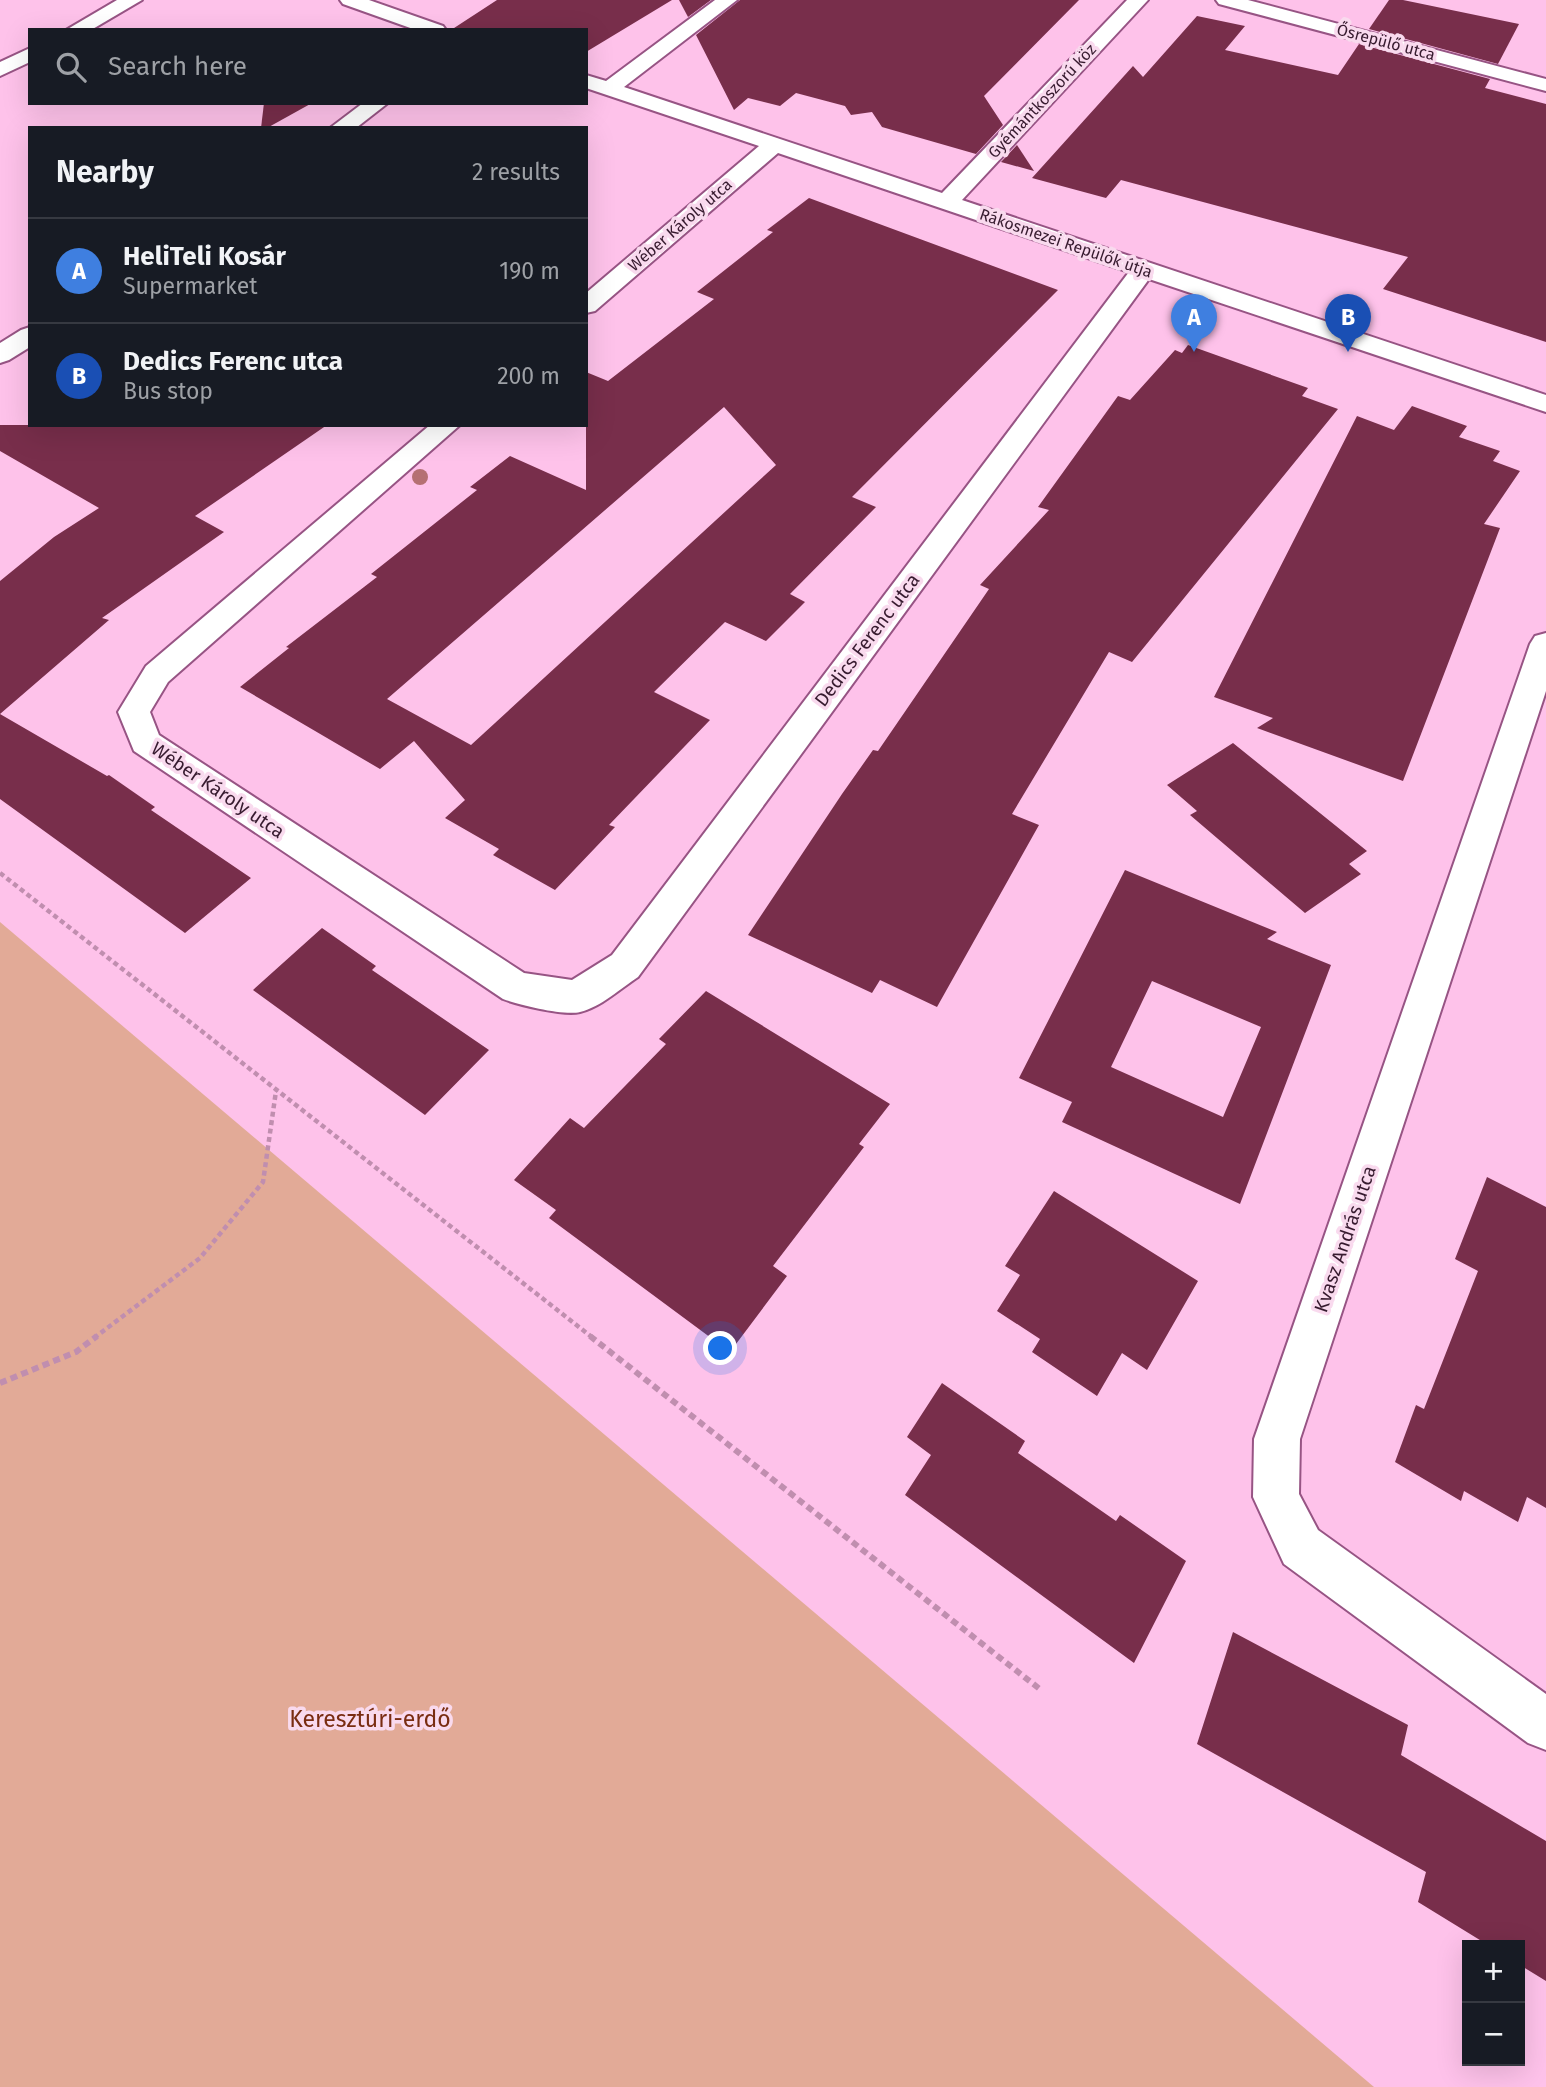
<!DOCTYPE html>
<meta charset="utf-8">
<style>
body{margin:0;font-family:"Fira Sans",sans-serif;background:#20242c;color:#f1f3f6}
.controls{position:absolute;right:21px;bottom:21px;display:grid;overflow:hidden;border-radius:0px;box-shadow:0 7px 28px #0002}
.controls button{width:63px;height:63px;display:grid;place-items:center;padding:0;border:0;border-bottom:2px solid #363941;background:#171b24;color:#f1f3f6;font:35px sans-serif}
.you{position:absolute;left:721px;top:1349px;width:24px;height:24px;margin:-18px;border:5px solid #fff;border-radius:50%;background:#1a73e8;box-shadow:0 0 0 10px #1a73e833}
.badge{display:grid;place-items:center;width:46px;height:46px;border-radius:50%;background:#8c9099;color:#fff;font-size:23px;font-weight:700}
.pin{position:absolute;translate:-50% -58px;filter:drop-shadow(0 2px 4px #0008)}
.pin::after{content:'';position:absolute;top:37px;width:24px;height:21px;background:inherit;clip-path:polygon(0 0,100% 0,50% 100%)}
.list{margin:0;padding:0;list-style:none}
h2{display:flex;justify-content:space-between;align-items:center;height:91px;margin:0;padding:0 28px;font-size:30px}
h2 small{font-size:23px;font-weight:400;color:#9ea1a6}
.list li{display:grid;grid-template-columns:46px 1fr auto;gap:21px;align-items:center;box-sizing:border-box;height:105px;padding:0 28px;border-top:2px solid #363941}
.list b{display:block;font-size:26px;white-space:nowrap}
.list p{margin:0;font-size:23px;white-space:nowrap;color:#9ea1a6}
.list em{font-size:23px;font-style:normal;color:#9ea1a6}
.icon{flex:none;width:38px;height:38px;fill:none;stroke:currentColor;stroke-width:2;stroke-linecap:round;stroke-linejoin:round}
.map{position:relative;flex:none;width:1546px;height:2087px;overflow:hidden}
.search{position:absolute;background:#171b24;box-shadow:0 7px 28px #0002;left:28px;top:28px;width:560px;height:77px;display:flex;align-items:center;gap:18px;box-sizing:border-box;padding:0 24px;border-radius:0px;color:#9ea1a6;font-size:26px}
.panel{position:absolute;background:#171b24;box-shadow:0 7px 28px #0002;left:28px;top:126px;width:560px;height:301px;border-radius:0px}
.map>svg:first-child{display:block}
.green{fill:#e2aa97}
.building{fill:#782e4b;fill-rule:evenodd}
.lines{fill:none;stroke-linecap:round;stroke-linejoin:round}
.street-casing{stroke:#975484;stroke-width:4}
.path-far1{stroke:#c08eaf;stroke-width:4.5;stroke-dasharray:5 3.5;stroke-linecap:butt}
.path{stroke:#c08eaf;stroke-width:6;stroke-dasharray:7 4.5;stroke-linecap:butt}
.street{fill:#fff;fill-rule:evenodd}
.tree{fill:#b57073}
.labels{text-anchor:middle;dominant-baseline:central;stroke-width:7;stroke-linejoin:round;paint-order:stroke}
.far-street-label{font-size:16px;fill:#371b2f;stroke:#f9daee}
.street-label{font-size:19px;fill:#371b2f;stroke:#f9daee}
.near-park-label{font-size:23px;fill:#792c11;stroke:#f9daee}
</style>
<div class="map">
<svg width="1546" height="2087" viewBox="0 0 1546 2087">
<rect width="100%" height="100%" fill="#fec2ea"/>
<!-- green -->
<path class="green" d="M0 922 1374 2087H0Z"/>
<!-- building -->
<g class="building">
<path d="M497 0H672L586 52V30H451Z"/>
<path d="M679 0H711L688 17Z"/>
<path d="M740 0H1079L984 96 1003 125 976 154 882 127 872 112 851 115 845 106 796 93 780 106 748 98 734 110 696 35Z"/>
<path d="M1389 0H1403L1519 24 1498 64 1369 29Z"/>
<path d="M1197 16 1245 26 1225 50 1338 75 1359 44 1490 79 1485 88 1546 104V342L1383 289 1408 257 1121 180 1106 198 1032 178 1133 66 1143 77Z"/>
<path d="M264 103H312L267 128H261Z"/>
<path d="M1017 145 1034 171 1001 162Z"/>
<path d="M809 198 1058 290 852 497 876 507 790 594 805 602 766 641 725 622 654 692 710 720 609 825 615 827 555 890 493 855 499 849 445 818 465 800 414 741 380 769 240 687 289 648 286 647 377 577 371 574 477 490 470 487 510 456 586 490V372L608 381 714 299 697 292 773 232 767 230ZM724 407 776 465 471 745 387 699Z"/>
<path d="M1188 345 1308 388 1302 396 1338 409 1132 662 1109 652 1012 814 1039 825 937 1007 880 980 872 993 748 935 842 794 873 750 878 751 989 589 980 585 1049 510 1038 507 1118 396 1130 400 1175 350 1182 353Z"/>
<path d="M1412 406 1467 426 1459 437 1500 451 1493 461 1520 471 1484 524 1500 528 1403 781 1257 728 1273 718 1214 697 1357 416 1394 430Z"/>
<path d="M0 425H327L195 516 224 532 102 618 109 620 0 714 107 776 109 775 155 807 151 810 251 878 185 933 0 799V581L54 537 99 508 0 451Z"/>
<path d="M1233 743 1367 851 1349 864 1361 874 1305 913 1190 815 1197 811 1167 785Z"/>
<path d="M1125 870 1277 932 1267 939 1331 965 1240 1204 1062 1122 1072 1102 1019 1078ZM1152 981 1261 1027 1223 1117 1111 1067Z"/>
<path d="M322 928 376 966 372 970 489 1050 425 1115 253 990Z"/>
<path d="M706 991 890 1104 859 1144 864 1147 773 1266 787 1276 730 1352 549 1218 556 1210 514 1180 570 1118 584 1128 666 1044 659 1039Z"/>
<path d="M1487 1177 1546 1207V1508L1527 1497 1518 1522 1464 1491 1461 1501 1395 1462 1416 1405 1424 1409 1478 1271 1455 1259Z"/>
<path d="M1054 1191 1198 1281 1147 1370 1122 1353 1097 1396 1032 1352 1040 1339 997 1311 1020 1275 1005 1266Z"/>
<path d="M942 1383 1025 1441 1018 1453 1116 1521 1120 1515 1186 1561 1134 1663 905 1495 931 1455 907 1437Z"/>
<path d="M1233 1632 1408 1725 1401 1755 1546 1841V1981L1520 1965V1945H1488L1418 1902 1426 1872 1197 1744Z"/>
</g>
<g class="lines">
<defs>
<g id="street">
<path d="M117 0H142L91 30H66Z"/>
<path d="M340 0H369L443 26 446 30H416L343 4Z"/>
<path d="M715 0H737L624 87 942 193 1127 0H1148L962 200 1546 395V412L1149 279 638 977C621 988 601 1007 580 1012 564 1016 519 1005 503 999L134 751 118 712 146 666 430 425H460L168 682 150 712 159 735 524 973 572 980 612 955 1129 272 778 153 595 311 586 313V293L759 146 586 88V75L606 81Z"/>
<path d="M1216 0H1248L1546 79V91L1219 4Z"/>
<path d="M30 48V62L0 76V62Z"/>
<path d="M363 103H388L356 128H330Z"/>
<path d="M30 327V347L9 360 0 363V343L21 330Z"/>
<path d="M1546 633V691L1300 1439 1299 1494 1318 1530 1546 1694V1750L1528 1743 1284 1564 1253 1497 1254 1439 1530 644 1535 636Z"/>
</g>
</defs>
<!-- street casing -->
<use href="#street" class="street-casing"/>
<!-- path-far1 -->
<g class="path-far1">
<path d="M0 873 593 1338"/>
<path d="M94 1338 200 1258 263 1182 276 1091"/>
</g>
<!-- path -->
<g class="path">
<path d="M590 1336 1041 1690"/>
<path d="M0 1383 76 1352 97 1336"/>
</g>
<!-- street -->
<use href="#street" class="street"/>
</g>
<!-- trees -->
<circle class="tree" cx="420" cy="477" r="8"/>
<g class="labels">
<!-- far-street labels -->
<g class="far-street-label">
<text transform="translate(1386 42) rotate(15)">Ősrepülő utca</text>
<text transform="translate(1042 101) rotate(-47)">Gyémántkoszorú köz</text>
<text transform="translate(680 225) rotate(-41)">Wéber Károly utca</text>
<text transform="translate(1066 243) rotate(19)">Rákosmezei Repülők útja</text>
</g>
<!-- street labels -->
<g class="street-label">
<text transform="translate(867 640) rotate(-53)">Dedics Ferenc utca</text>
<text transform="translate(218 790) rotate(34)">Wéber Károly utca</text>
<text transform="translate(1345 1239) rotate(-71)">Kvasz András utca</text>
</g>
<!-- near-park labels -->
<g class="near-park-label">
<text x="370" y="1719">Keresztúri-erdő</text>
</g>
</g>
</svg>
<div class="controls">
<button>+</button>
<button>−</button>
</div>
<div class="you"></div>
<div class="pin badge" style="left:1194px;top:352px;background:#3f7fe0">A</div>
<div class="pin badge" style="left:1348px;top:352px;background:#1a4fb4">B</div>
<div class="search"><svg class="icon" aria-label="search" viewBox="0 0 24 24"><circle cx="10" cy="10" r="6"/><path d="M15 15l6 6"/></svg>Search here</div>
<section class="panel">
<h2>Nearby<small>2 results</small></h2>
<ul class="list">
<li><span class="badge" style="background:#3f7fe0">A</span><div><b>HeliTeli Kosár</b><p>Supermarket</p></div><em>190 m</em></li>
<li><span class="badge" style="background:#1a4fb4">B</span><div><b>Dedics Ferenc utca</b><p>Bus stop</p></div><em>200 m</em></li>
</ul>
</section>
</div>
